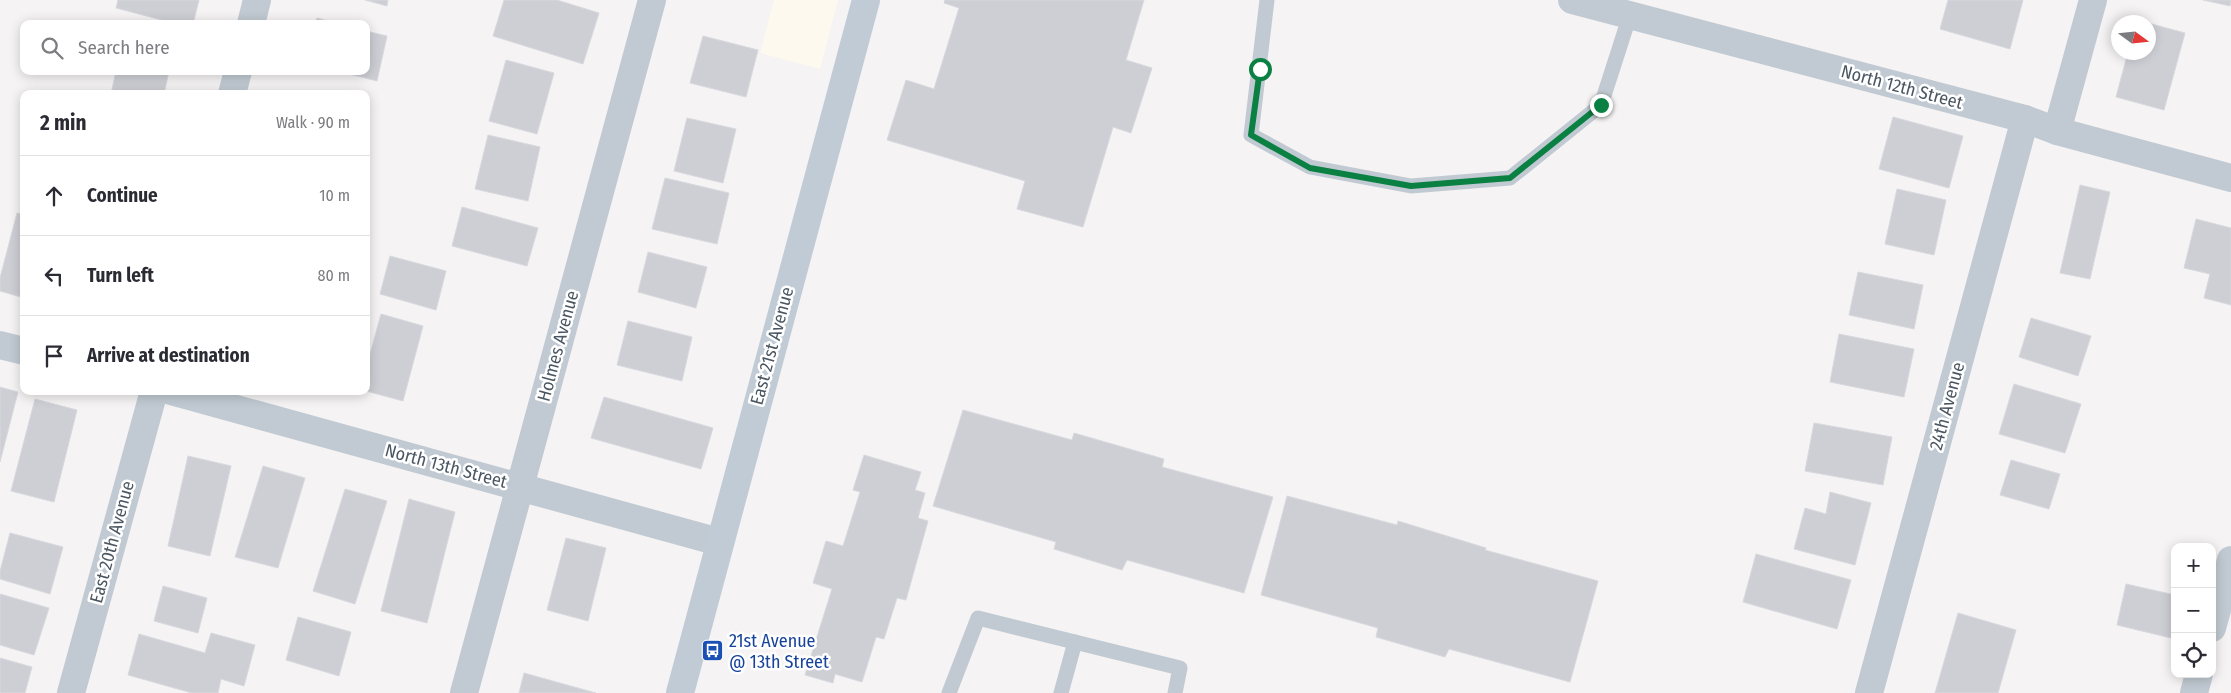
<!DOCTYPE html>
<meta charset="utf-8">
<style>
body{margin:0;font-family:"Fira Sans Condensed",sans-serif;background:#f7f7f7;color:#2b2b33}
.controls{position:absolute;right:15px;bottom:15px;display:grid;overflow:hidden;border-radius:10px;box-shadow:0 2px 12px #0003}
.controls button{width:45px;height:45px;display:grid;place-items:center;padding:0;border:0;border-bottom:1px solid #e1e1e2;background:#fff;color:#2b2b33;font:25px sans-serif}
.compass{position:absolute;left:2111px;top:15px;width:45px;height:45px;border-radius:50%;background:#fff;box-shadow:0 2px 12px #0003;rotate:105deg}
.stop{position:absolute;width:15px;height:15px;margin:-11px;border:4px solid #0b8043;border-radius:50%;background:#fff}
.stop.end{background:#0b8043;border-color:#fff;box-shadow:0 1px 5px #0008}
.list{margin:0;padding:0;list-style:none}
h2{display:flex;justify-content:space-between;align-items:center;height:65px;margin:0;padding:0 20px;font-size:21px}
h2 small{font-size:16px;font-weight:400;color:#7c7c81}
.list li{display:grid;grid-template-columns:32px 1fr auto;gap:15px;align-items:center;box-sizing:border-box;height:80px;padding:0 20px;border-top:1px solid #e1e1e2}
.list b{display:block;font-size:19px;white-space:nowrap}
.list em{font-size:16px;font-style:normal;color:#7c7c81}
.icon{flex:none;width:28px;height:28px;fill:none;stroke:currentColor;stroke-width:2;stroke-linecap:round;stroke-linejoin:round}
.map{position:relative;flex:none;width:2231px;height:693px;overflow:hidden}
.search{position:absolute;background:#fff;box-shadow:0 2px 12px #0003;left:20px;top:20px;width:350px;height:55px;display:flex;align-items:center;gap:12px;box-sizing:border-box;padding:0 18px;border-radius:10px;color:#7c7c81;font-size:19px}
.panel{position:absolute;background:#fff;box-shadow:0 2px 12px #0003;left:20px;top:90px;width:350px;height:305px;border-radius:10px}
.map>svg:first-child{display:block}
.commercial{fill:#fdf9ef}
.building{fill:#cdcfd5;stroke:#d7d9de}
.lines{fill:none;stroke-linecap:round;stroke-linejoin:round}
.lane{stroke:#c1cad2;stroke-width:15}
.street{stroke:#c1cad2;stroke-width:28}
.secondary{stroke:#c1cbd6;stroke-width:28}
.route{stroke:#0b8043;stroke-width:6}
.labels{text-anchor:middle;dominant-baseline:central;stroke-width:5;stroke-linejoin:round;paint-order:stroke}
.street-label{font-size:18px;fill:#4a5661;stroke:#fff}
.transit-label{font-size:18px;fill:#164399;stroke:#fff;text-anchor:start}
</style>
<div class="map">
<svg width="2231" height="693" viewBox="0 0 2231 693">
<rect width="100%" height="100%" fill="#f5f3f3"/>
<!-- commercial -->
<path class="commercial" d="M774 0H838L820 69 760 53Z"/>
<!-- building -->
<g class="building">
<path d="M118 0H199L193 24H177L116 8Z"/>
<path d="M365 0H388L387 6Z"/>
<path d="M504 0H557L599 13 583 64 493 36Z"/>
<path d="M945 0H1144L1126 60 1152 68 1131 133 1113 127 1083 227 1017 209 1025 181 887 140 906 80 934 89 959 8 944 3Z"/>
<path d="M1948 0H2023L2010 49 1940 29Z"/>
<path d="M2203 0H2231L2230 6Z"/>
<path d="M317 18 339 24H315Z"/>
<path d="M2148 23 2185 33 2164 110 2116 97 2128 52H2148Z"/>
<path d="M366 31 387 36 377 81 338 71H366Z"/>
<path d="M703 36 758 50 746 97 690 83Z"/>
<path d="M506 60 554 73 537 134 489 121Z"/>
<path d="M116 71H169L164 94H111Z"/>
<path d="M1893 117 1963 136 1949 188 1879 169Z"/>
<path d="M687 118 736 129 723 183 674 171Z"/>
<path d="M488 135 540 147 528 201 475 189Z"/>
<path d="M665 178 729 193 717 244 652 229Z"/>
<path d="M2080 185 2110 192 2090 279 2060 273Z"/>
<path d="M1897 189 1946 200 1934 255 1885 244Z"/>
<path d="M462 207 538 228 527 266 452 246Z"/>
<path d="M17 213 24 215V298L0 291V278Z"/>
<path d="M2196 219 2231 228V305L2204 298 2210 274 2184 268Z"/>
<path d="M648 252 707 267 696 308 638 292Z"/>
<path d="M390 256 446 271 436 310 380 294Z"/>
<path d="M1858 272 1923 285 1914 329 1849 315Z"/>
<path d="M381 314 423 326 403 401 366 391V369Z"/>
<path d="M2031 318 2091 336 2078 376 2019 357Z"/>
<path d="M628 321 692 337 682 381 617 365Z"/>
<path d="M1839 334 1914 349 1904 397 1830 382Z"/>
<path d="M2014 384 2081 404 2065 453 1999 434Z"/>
<path d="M0 387 18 392 0 462Z"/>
<path d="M604 397 713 428 701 469 591 438Z"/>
<path d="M35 399 77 410 54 502 11 491Z"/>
<path d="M963 410 1072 440 1074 433 1164 459 1162 467 1273 497 1244 593 1127 560 1122 570 1054 549 1056 542 933 506Z"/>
<path d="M1814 423 1892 437 1883 485 1805 471Z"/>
<path d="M864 455 921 472 915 490 925 493 918 518 928 521 906 600 897 598 884 639 876 637 862 682 835 674 833 683 805 675 832 589 813 583 826 541 843 546 860 492 853 490Z"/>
<path d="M188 456 231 466 210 556 168 546Z"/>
<path d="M2011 460 2060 474 2049 509 2000 495Z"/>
<path d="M263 466 305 478 278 568 235 557Z"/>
<path d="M345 489 387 501 355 604 313 591Z"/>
<path d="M1830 492 1871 503 1855 565 1794 549 1805 508 1826 514Z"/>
<path d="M1287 496 1397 525 1398 521 1486 548 1485 550 1598 581 1570 682 1449 649 1445 657 1376 637 1378 628 1261 595Z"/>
<path d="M409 499 455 512 427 623 381 611Z"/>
<path d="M10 533 63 547 50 594 0 579V571Z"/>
<path d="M566 538 606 548 588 621 547 610Z"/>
<path d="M1756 554 1851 580 1837 629 1743 602Z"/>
<path d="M2126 584 2175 595V623L2171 638 2117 625Z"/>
<path d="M163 586 207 598 198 633 154 621Z"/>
<path d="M0 594 49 608 34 655 0 645Z"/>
<path d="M1958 613 2016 630 1998 693H1935Z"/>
<path d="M298 617 351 632 339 676 286 660Z"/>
<path d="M211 633 255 645 244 686 221 679 218 693H192L128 675 139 634 205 653Z"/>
<path d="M0 658 32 667 25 693H0Z"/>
<path d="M524 673 596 693H519Z"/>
</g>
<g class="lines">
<!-- lane -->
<g class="lane">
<path d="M1267 0 1251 135 1310 167 1411 186 1510 178 1601 105 1630 15"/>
<path d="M949 693 978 618 1180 668 1175 693"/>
<path d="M1061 693 1075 642"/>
</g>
<!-- street -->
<g class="street">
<path d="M1572 0 2025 119 2057 131 2231 178"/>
<path d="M251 24 257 0"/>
<path d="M232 94 238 71"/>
<path d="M2057 131 2093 0"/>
<path d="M0 345 24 351"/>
<path d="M171 391 719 542"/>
<path d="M2212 628 2231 560"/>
<path d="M71 693 154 391"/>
<path d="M464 693 652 0"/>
<path d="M1869 693 2025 119"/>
<path d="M2194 693 2199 674"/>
</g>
<!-- secondary -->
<path class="secondary" d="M680 693 866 0"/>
</g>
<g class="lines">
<!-- route -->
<path class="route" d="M1260 69 1251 135 1310 168 1411 186 1510 178 1601 105"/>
</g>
<!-- icons -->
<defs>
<symbol id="bus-square" viewBox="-11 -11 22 22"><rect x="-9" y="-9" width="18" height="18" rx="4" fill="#1a4fb4" stroke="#fff"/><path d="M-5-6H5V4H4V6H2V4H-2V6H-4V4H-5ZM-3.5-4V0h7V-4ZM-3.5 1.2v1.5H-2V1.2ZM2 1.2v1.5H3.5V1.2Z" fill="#fff"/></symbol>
</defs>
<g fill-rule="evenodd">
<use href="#bus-square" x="700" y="638" width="25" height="25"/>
</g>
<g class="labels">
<!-- street labels -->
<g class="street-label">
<text transform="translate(1902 87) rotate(15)">North 12th Street</text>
<text transform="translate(558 346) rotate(-75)">Holmes Avenue</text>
<text transform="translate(772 346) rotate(-75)">East 21st Avenue</text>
<text transform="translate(1947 406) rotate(-75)">24th Avenue</text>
<text transform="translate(446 466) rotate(15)">North 13th Street</text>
<text transform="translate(112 542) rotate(-75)">East 20th Avenue</text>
</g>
<!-- transit labels -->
<g class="transit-label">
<text x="729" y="641">21st Avenue<tspan x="729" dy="21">@ 13th Street</tspan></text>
</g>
</g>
</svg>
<div class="controls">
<button>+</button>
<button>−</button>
<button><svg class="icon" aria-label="locate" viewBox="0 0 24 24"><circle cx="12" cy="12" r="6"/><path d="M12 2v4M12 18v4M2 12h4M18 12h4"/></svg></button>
</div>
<svg class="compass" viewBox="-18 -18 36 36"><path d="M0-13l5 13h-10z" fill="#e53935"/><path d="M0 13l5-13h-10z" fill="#7c7c81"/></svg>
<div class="stop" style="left:1260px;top:69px"></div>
<div class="stop end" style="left:1601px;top:105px"></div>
<div class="search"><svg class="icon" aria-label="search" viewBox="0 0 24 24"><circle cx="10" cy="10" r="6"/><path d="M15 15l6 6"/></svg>Search here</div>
<section class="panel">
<h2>2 min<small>Walk · 90 m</small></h2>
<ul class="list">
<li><svg class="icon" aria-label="ahead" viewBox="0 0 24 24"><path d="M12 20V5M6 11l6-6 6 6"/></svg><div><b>Continue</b></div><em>10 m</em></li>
<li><svg class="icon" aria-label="left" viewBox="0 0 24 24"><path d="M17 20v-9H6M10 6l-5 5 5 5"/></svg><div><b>Turn left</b></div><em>80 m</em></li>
<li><svg class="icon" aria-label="arrive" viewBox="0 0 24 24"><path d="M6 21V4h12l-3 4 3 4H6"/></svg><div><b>Arrive at destination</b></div></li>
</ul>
</section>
</div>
